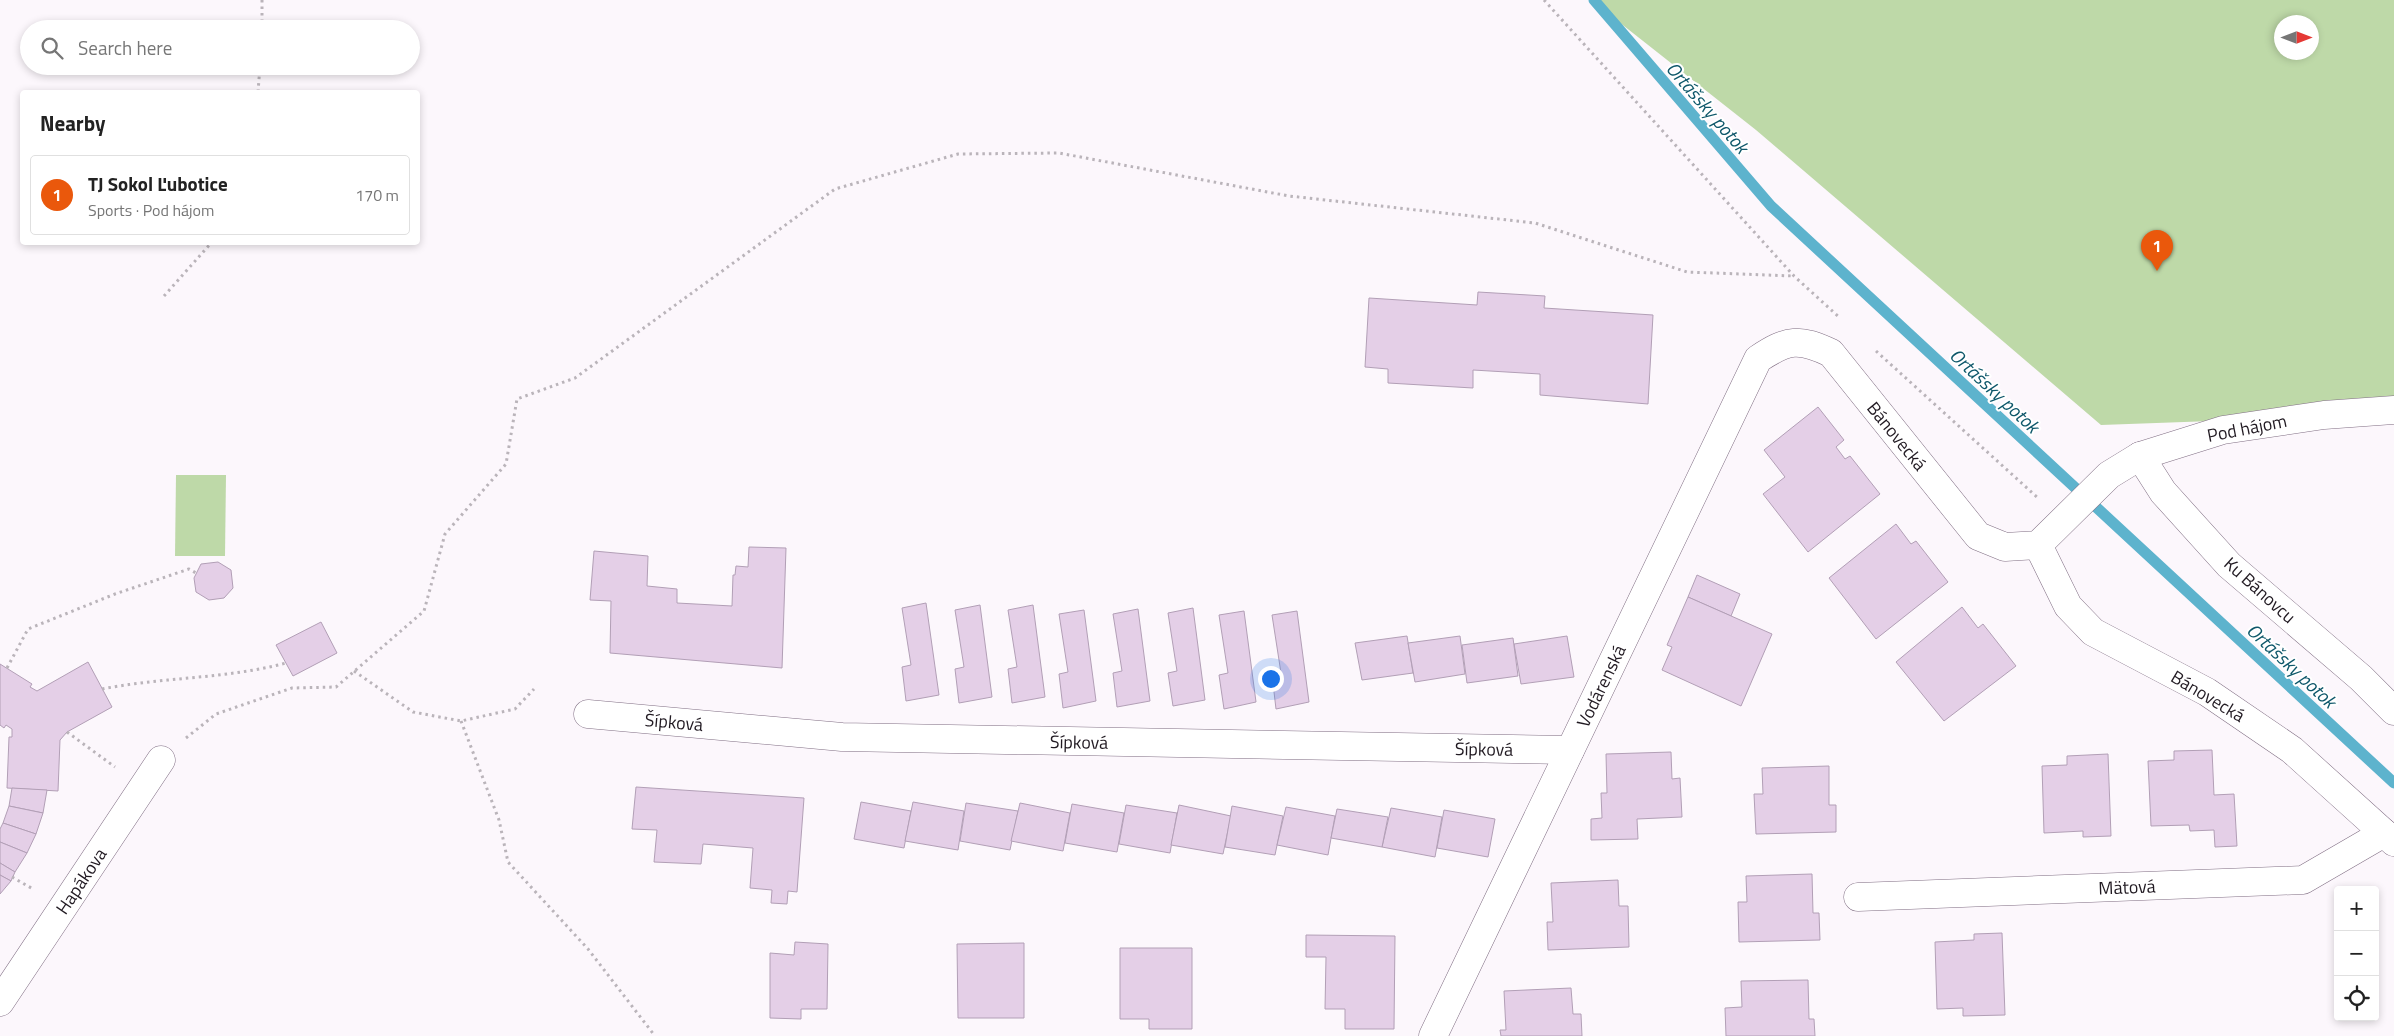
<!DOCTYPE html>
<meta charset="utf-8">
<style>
body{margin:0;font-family:"Titillium Web",sans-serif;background:#f2f2f2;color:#222}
.controls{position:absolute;right:15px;bottom:15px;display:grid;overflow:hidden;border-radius:5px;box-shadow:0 2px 8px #0003}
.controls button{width:45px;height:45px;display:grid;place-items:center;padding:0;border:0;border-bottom:1px solid #e0e0e0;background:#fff;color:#222;font:25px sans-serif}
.compass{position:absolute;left:2274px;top:15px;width:45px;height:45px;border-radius:50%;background:#fff;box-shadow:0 2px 8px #0003;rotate:90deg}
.you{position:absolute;left:1270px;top:678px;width:18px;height:18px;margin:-12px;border:4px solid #fff;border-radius:50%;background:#1a73e8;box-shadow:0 0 0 8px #1a73e833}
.badge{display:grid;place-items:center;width:32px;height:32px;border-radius:50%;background:#ea580c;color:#fff;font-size:16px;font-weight:700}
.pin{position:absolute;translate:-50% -41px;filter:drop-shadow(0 1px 2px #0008)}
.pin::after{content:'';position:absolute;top:26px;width:18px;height:15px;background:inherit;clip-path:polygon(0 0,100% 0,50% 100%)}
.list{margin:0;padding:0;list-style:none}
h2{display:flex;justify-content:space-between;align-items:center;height:65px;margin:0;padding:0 20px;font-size:21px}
h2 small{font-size:16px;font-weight:400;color:#767676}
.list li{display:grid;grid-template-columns:32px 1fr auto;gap:15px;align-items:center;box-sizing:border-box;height:80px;margin:0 10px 10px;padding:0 10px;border:1px solid #e0e0e0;border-radius:5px}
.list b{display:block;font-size:19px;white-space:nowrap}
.list p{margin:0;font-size:16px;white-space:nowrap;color:#767676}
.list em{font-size:16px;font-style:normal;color:#767676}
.icon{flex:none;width:28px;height:28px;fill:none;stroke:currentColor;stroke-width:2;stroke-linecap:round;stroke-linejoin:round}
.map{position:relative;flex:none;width:2394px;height:1036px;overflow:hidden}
.search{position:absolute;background:#fff;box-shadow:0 2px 8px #0003;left:20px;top:20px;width:400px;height:55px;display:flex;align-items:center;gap:12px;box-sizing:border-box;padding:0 18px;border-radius:28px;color:#767676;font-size:19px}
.panel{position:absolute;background:#fff;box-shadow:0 2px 8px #0003;left:20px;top:90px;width:400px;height:155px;border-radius:5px}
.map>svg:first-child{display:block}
.green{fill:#bed9a8;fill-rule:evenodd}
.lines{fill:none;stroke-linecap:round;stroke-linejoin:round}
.stream{stroke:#5db3cd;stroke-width:11}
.building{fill:#e4cfe7;stroke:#b29fb6}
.street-casing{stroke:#816f84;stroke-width:29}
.path{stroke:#bab4ba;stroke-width:3;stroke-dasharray:2.5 4;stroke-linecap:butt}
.street{stroke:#fff;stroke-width:28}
.labels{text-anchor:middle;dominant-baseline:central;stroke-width:4;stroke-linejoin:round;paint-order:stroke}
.street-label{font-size:18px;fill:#211a22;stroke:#fff}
.water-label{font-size:19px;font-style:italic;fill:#0e576a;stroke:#fff}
</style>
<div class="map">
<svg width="2394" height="1036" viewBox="0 0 2394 1036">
<rect width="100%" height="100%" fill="#fcf7fc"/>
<!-- green -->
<g class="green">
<path d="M1591 0H2394V411L2323 417 2101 425 1756 130ZM2282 22H2312V52H2282Z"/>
<path d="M176 475H226L225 556H175Z"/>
</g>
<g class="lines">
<!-- stream -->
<path class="stream" d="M1594 0 1771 206 2394 783"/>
</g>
<!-- building -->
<g class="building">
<path d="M1478 292 1545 296 1544 308 1653 315 1648 404 1540 395V374L1473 370V388L1388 383V369L1365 367 1369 298 1477 305Z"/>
<path d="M1818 407 1844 440 1836 447 1845 459 1850 456 1880 494 1808 552 1763 494 1785 477 1764 450Z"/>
<path d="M1896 524 1911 544 1916 541 1948 582 1876 639 1829 578Z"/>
<path d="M749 547 786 548 782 668 610 653 611 601 590 600 594 551 648 556 647 586 677 589V603L732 606 733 575H735L736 566 748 567Z"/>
<path d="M218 562 231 570 233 588 224 598 209 600 196 592 194 578 201 564Z"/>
<path d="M1697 575 1740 594 1731 616 1688 597Z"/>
<path d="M1688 597 1772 634 1741 706 1662 670 1672 647 1667 645Z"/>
<path d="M926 603 939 695 906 701 902 667 911 665 902 608Z"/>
<path d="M980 605 992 697 959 703 955 669 964 667 955 610Z"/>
<path d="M1033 605 1045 697 1012 703 1008 669 1017 667 1008 610Z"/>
<path d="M1962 607 1978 628 1983 624 2016 666 1944 721 1896 662Z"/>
<path d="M1193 608 1205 700 1173 706 1168 673 1177 671 1168 613Z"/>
<path d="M1138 609 1150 701 1117 707 1113 673 1122 671 1113 614Z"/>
<path d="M1084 610 1096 701 1063 708 1059 674 1068 672 1059 614Z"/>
<path d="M1244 611 1256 702 1224 709 1219 675 1228 673 1219 615Z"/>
<path d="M1297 611 1309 702 1276 709 1272 675 1281 673 1272 615Z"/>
<path d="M321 622 337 653 293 676 276 645Z"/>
<path d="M1407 636 1413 673 1362 680 1355 643Z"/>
<path d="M1460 636 1465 674 1415 682 1408 643Z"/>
<path d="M1567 636 1574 677 1521 684 1514 644Z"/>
<path d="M1513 638 1518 676 1467 683 1462 645Z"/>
<path d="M88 662 112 707 67 732 60 740 58 791 7 788 9 737H12V729L6 725 4 728 0 725V664L32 684 30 687 37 691Z"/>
<path d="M2212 750 2214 795 2234 794 2237 846 2215 847 2214 830 2190 831 2189 825 2151 826 2148 761 2174 760V751Z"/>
<path d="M1671 752 1672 779 1680 778 1682 817 1637 819 1638 839 1591 840V819L1602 818 1601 793H1607L1606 754Z"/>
<path d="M2108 754 2111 836 2083 837V831L2044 833 2042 766 2067 765V756Z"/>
<path d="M1829 766V805H1836V832L1756 834 1754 794H1763L1762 768Z"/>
<path d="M636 787 804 798 797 892 788 891 787 904 771 903 772 890 750 888 753 848 703 844 701 864 654 862 657 830 632 829Z"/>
<path d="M12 788 47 790 43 813 9 806Z"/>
<path d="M861 802 911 811 904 848 854 839Z"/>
<path d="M913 802 964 811 958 850 905 841Z"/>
<path d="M966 803 1018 811 1010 850 960 841Z"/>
<path d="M1020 803 1070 813 1063 851 1011 841Z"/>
<path d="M1072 804 1124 813 1117 852 1065 843Z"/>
<path d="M1126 805 1177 813 1170 853 1119 844Z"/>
<path d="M1179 805 1231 816 1223 854 1171 845Z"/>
<path d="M9 806 43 813 36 834 3 823Z"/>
<path d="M1232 806 1283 816 1275 855 1225 847Z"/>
<path d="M1286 807 1335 816 1328 855 1277 845Z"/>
<path d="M1391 808 1442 817 1435 857 1382 847Z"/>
<path d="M1337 809 1388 817 1382 847 1331 838Z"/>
<path d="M1444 810 1495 819 1488 857 1437 848Z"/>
<path d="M3 823 36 834 27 853 0 842V829Z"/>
<path d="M0 842 27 853 15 872 0 863Z"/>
<path d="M0 863 15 872 11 881 0 875Z"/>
<path d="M1812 874 1813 913H1819L1820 940 1739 942 1738 902H1747L1746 876Z"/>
<path d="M0 875 11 881 0 894Z"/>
<path d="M1618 880 1619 906H1628L1629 947 1548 950 1547 922H1553L1551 883Z"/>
<path d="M2002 933 2005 1015 1963 1016V1008L1937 1009 1935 942 1974 940V934Z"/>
<path d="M1306 935 1395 936 1394 1029H1345V1009H1325L1326 957H1306Z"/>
<path d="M795 942 828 944 827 1009H801V1019L770 1018V953L794 955Z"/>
<path d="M1024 943V1018H958L957 944Z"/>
<path d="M1120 948H1192V1029H1149V1019H1120Z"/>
<path d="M1808 980 1809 1019H1814L1815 1036H1726L1725 1008 1742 1007 1741 981Z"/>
<path d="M1571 988 1573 1014H1581L1582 1036H1501L1500 1030H1506L1504 991Z"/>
</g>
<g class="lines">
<defs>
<g id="street">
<path d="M2140 456 2163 492 2229 565 2361 678 2394 711"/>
<path d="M2038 545 2068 606 2093 632 2207 692 2292 750 2394 842"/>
<path d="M588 714 842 737 1570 750"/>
<path d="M1858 897 2303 880 2384 833"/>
<path d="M0 1002 161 760"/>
<path d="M1433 1036 1758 359C1788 339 1799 338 1831 353L1978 536 2005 547 2038 545 2109 475 2140 456 2223 430 2324 415 2394 410"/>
</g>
</defs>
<!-- street casing -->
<use href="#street" class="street-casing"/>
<!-- path -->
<g class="path">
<path d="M262 0V29"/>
<path d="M1544 0 1794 276 1840 318"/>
<path d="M258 92 260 66"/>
<path d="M164 296 212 242"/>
<path d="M1876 351 2038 498"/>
<path d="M7 668 28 629 115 594 189 569 196 573"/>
<path d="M354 671 413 712 461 721 515 709 534 689"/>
<path d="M102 689C163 677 226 679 286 663"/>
<path d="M461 721 499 820 508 862 588 949 655 1036"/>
<path d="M67 732 115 767"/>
<path d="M186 738 216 714 292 688 336 687 424 611 445 534 506 464 517 399 575 378 835 189 958 154 1059 153 1289 196 1535 223 1687 272 1794 276"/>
<path d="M12 877 33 889"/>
</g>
<!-- street -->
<use href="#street" class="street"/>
</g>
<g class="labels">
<!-- street labels -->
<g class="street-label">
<text transform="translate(2247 428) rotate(-11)">Pod hájom</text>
<text transform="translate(1897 436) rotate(51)">Bánovecká</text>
<text transform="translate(2260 590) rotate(42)">Ku Bánovcu</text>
<text transform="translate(1601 686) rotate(-64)">Vodárenská</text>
<text transform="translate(2208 696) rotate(31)">Bánovecká</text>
<text transform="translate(674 722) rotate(5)">Šípková</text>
<text transform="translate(1079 742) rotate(1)">Šípková</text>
<text transform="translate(1484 749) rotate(1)">Šípková</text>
<text transform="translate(81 881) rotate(-56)">Hapákova</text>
<text transform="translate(2127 887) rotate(-2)">Mätová</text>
</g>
<!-- water labels -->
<g class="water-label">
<text transform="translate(1708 107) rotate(49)">Ortášsky potok</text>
<text transform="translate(1995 390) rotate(43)">Ortášsky potok</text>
<text transform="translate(2292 665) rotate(43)">Ortášsky potok</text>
</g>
</g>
</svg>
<div class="controls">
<button>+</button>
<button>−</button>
<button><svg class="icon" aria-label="locate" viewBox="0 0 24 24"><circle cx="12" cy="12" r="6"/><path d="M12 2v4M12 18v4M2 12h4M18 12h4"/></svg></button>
</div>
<svg class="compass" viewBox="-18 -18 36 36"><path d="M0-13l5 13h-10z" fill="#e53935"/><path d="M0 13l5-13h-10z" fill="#767676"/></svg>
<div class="you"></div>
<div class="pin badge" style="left:2157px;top:271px">1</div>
<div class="search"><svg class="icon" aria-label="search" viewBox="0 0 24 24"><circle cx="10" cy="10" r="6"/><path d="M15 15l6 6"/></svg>Search here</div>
<section class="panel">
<h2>Nearby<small></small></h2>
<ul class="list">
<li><span class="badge">1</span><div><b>TJ Sokol Ľubotice</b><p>Sports · Pod hájom</p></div><em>170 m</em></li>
</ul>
</section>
</div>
